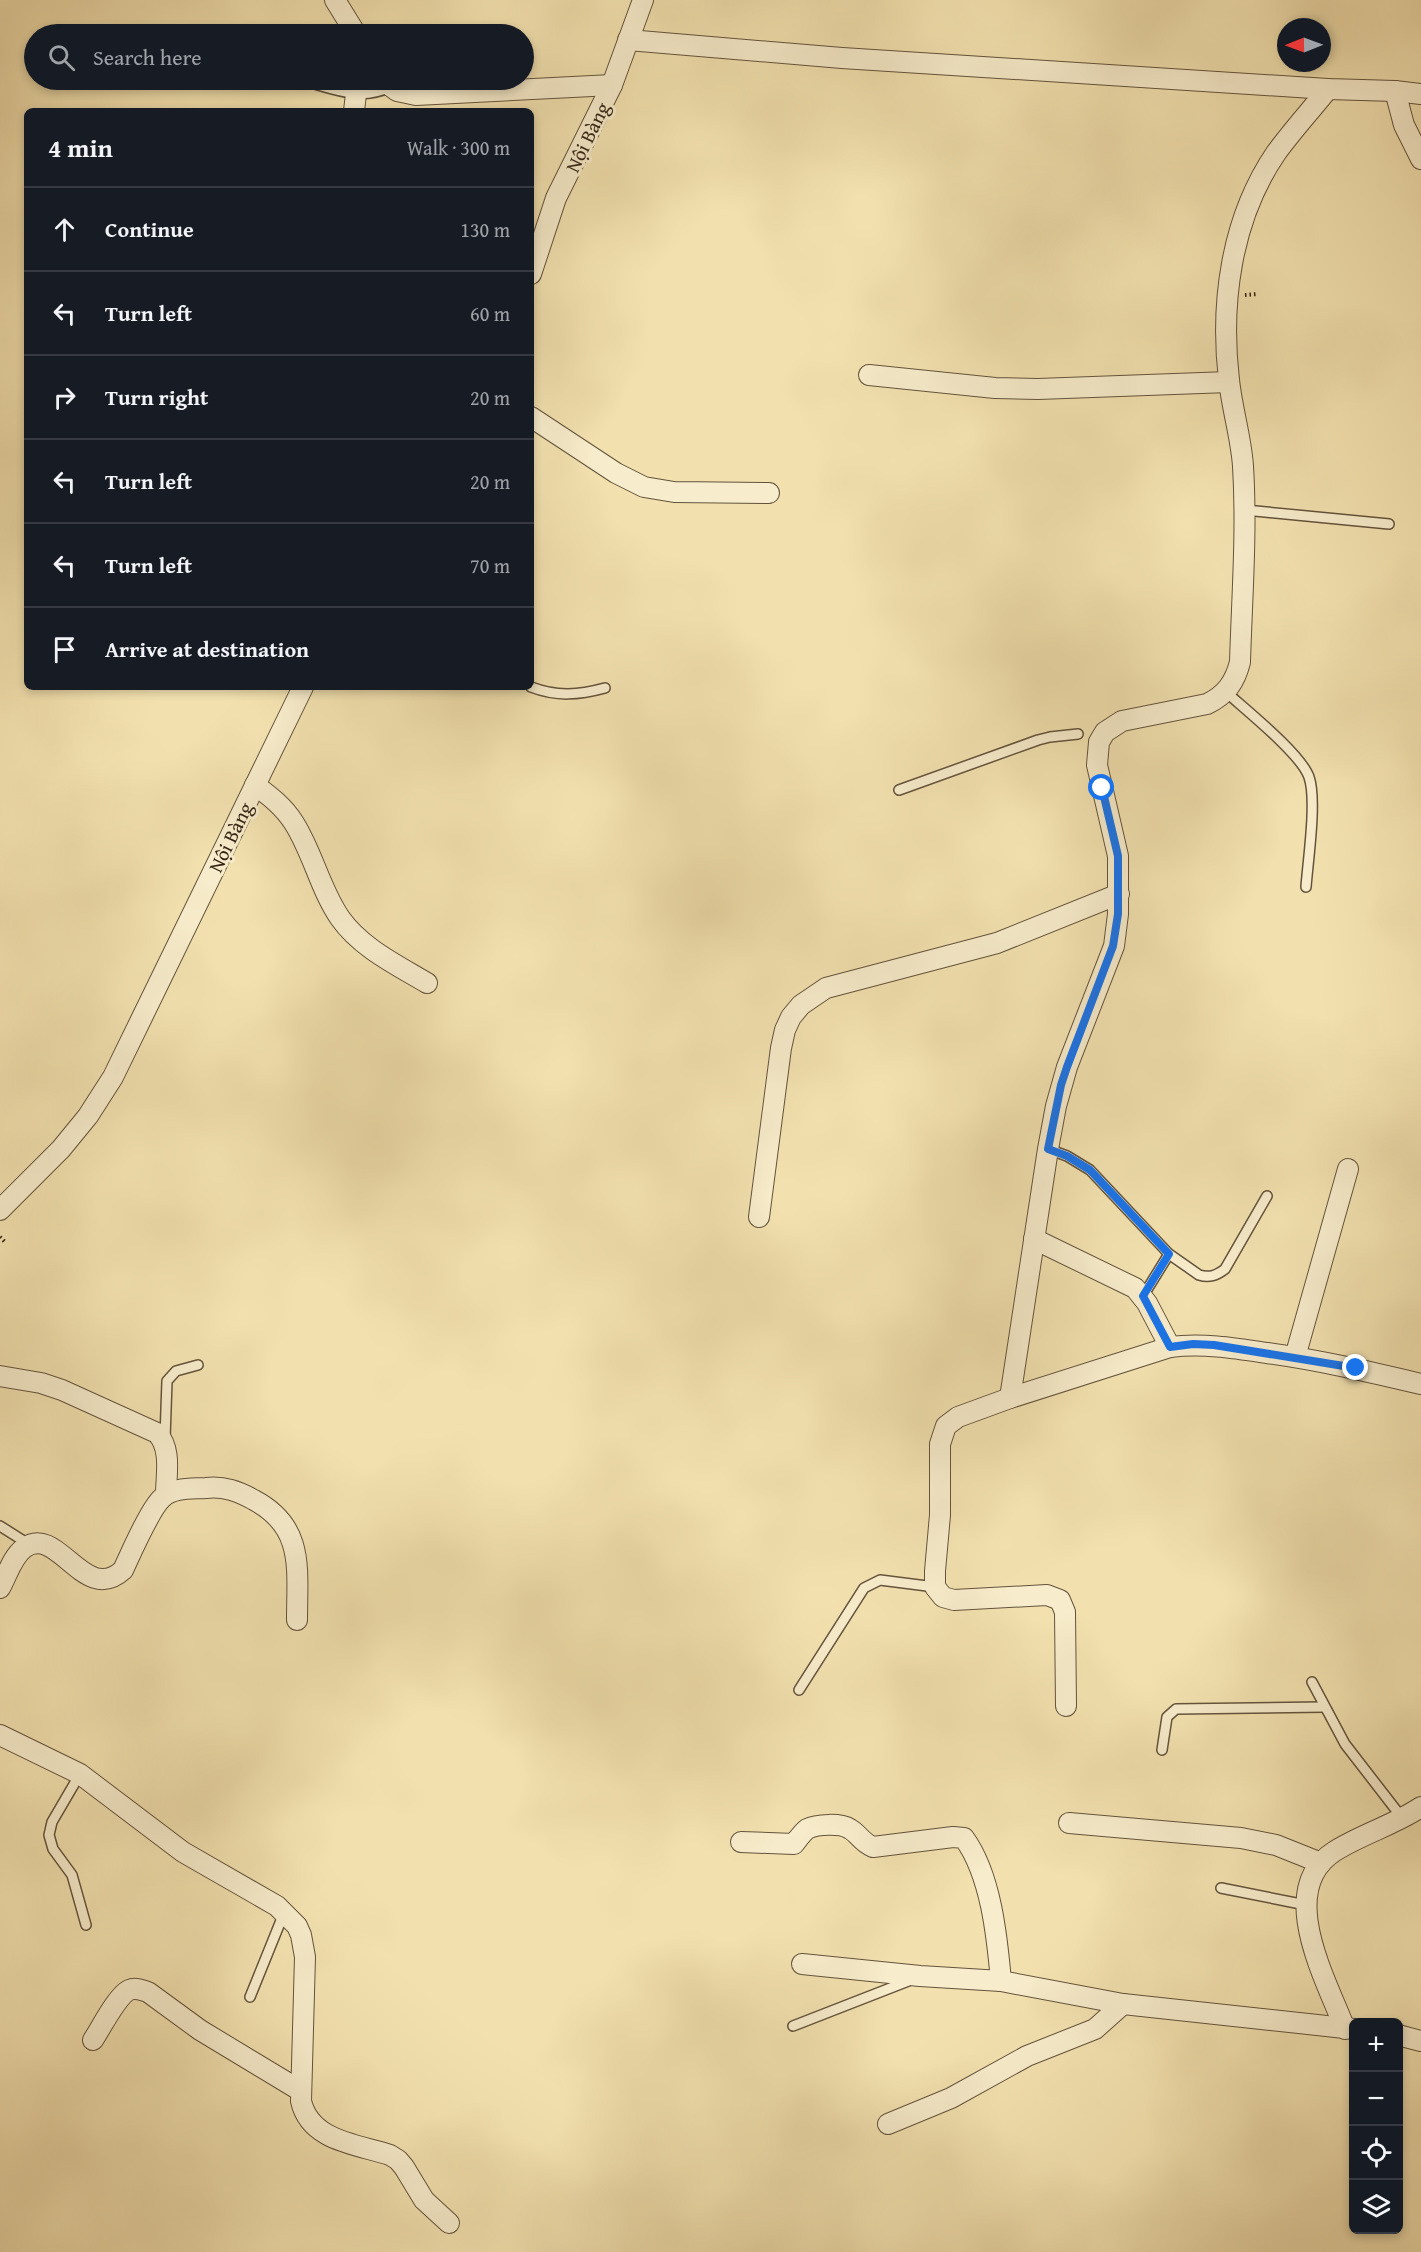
<!DOCTYPE html>
<meta charset="utf-8">
<style>
body{margin:0;font-family:"Gentium Book Plus",serif;background:#20242c;color:#f1f3f6}
.controls{position:absolute;right:18px;bottom:18px;display:grid;overflow:hidden;border-radius:9px;box-shadow:0 3px 9px #0003}
.controls button{width:54px;height:54px;display:grid;place-items:center;padding:0;border:0;border-bottom:2px solid #363941;background:#171b24;color:#f1f3f6;font:30px sans-serif}
.compass{position:absolute;left:1277px;top:18px;width:54px;height:54px;border-radius:50%;background:#171b24;box-shadow:0 3px 9px #0003;rotate:269deg}
.stop{position:absolute;width:18px;height:18px;margin:-14px;border:4px solid #1a73e8;border-radius:50%;background:#fff}
.stop.end{background:#1a73e8;border-color:#fff;box-shadow:0 2px 6px #0008}
.list{margin:0;padding:0;list-style:none}
h2{display:flex;justify-content:space-between;align-items:center;height:78px;margin:0;padding:0 24px;font-size:26px}
h2 small{font-size:20px;font-weight:400;color:#9ea1a6}
.list li{display:grid;grid-template-columns:39px 1fr auto;gap:18px;align-items:center;box-sizing:border-box;height:84px;padding:0 24px;border-top:2px solid #363941}
.list b{display:block;font-size:22px;white-space:nowrap}
.list em{font-size:20px;font-style:normal;color:#9ea1a6}
.icon{flex:none;width:33px;height:33px;fill:none;stroke:currentColor;stroke-width:2;stroke-linecap:round;stroke-linejoin:round}
.map{position:relative;flex:none;width:1421px;height:2252px;overflow:hidden}
.search{position:absolute;background:#171b24;box-shadow:0 3px 9px #0003;left:24px;top:24px;width:510px;height:66px;display:flex;align-items:center;gap:15px;box-sizing:border-box;padding:0 21px;border-radius:33px;color:#9ea1a6;font-size:22px}
.panel{position:absolute;background:#171b24;box-shadow:0 3px 9px #0003;left:24px;top:108px;width:510px;height:582px;border-radius:9px}
.map>svg:first-child{display:block}
.lines{fill:none;stroke-linecap:round;stroke-linejoin:round}
.lane-casing{stroke:#64533c;stroke-width:12}
.street-casing{stroke:#64533c;stroke-width:22}
.path{stroke:#342416;stroke-width:4;stroke-dasharray:1.5 3;stroke-linecap:butt}
.lane{stroke:#f7eccb;stroke-width:9}
.street{stroke:#f7eccb;stroke-width:20}
.route{stroke:#1a73e8;stroke-width:8}
.labels{text-anchor:middle;dominant-baseline:central;stroke-width:6;stroke-linejoin:round;paint-order:stroke}
.street-label{font-size:20px;fill:#342416;stroke:#f7eccb}
</style>
<div class="map">
<svg width="1421" height="2252" viewBox="0 0 1421 2252">
<rect width="100%" height="100%" fill="#f2e1af"/>
<filter id="stains"><feTurbulence type="fractalNoise" baseFrequency=".00333" numOctaves="4"/><feColorMatrix values="0 0 0 0 .2 0 0 0 0 .09 0 0 0 0 .02 0 0 0 .5 -.17"/></filter>
<radialGradient id="worn" r=".72"><stop offset=".6" stop-color="#630" stop-opacity="0"/><stop offset="1" stop-color="#630" stop-opacity=".3"/></radialGradient>
<g class="lines">
<defs>
<g id="lane">
<path d="M300 80C332 88 359 102 390 87"/>
<path d="M1245 510 1389 524"/>
<path d="M531 687C557 697 579 695 605 688"/>
<path d="M1226 692C1246 710 1301 754 1309 777 1317 800 1308 860 1306 887"/>
<path d="M899 790 1038 740 1050 737 1078 734"/>
<path d="M1048 1149 1067 1156 1090 1170 1169 1254 1199 1275C1209 1278 1216 1276 1225 1269L1267 1196"/>
<path d="M1143 1296 1169 1254"/>
<path d="M165 1438 167 1381 176 1371 198 1365"/>
<path d="M0 1526 30 1545"/>
<path d="M1312 1682 1345 1744 1403 1819"/>
<path d="M799 1690 864 1588 880 1580 935 1587"/>
<path d="M1162 1750 1167 1717 1176 1709 1324 1707"/>
<path d="M80 1774 52 1822 49 1835 53 1849 72 1875 86 1925"/>
<path d="M1221 1888 1306 1905"/>
<path d="M250 1997 284 1913"/>
<path d="M793 2026 911 1980"/>
</g>
<g id="street">
<path d="M335 0 356 34"/>
<path d="M628 40 842 58 1328 89 1395 91 1421 94"/>
<path d="M382 80 397 91 416 95 612 85"/>
<path d="M1395 91 1404 125 1421 159"/>
<path d="M354 111 356 94"/>
<path d="M531 274 556 198 612 85 643 0"/>
<path d="M869 375 995 388 1038 389 1229 382"/>
<path d="M531 417 616 473 644 487 674 492 769 493"/>
<path d="M255 785C270 796 284 807 294 823 313 853 320 889 340 918 361 948 397 965 427 983"/>
<path d="M0 1210 61 1149 88 1116 113 1077 303 687"/>
<path d="M759 1217 781 1048 785 1030 791 1017 801 1005 826 988 997 943 1119 894"/>
<path d="M1034 1239 1135 1288 1147 1303 1170 1347"/>
<path d="M1295 1357 1348 1169"/>
<path d="M0 1376 41 1383 62 1390 157 1433C172 1449 166 1475 166 1494"/>
<path d="M1010 1398 1048 1149 1056 1106 1067 1067 1114 946 1118 914V856L1097 765 1099 742 1105 732 1122 721 1207 704C1226 695 1235 682 1240 662 1242 596 1247 531 1243 466 1241 437 1232 409 1229 380 1220 303 1231 219 1276 153 1292 131 1311 110 1328 89"/>
<path d="M0 1588C7 1576 12 1557 24 1548 58 1523 84 1606 123 1570 131 1553 150 1509 162 1498 173 1487 192 1489 206 1488 224 1486 238 1491 254 1500 305 1527 297 1569 297 1620"/>
<path d="M1066 1706 1065 1612 1060 1600 1047 1595 954 1600 943 1597 935 1587V1571L940 1515V1444L946 1426 958 1417 1010 1398 1170 1347C1203 1343 1234 1348 1267 1353 1319 1360 1370 1372 1421 1384"/>
<path d="M0 1735 80 1774 183 1852 277 1906 297 1926 301 1935 305 1957 301 2101C310 2141 356 2144 390 2155L398 2160 404 2167 424 2200 449 2223"/>
<path d="M1069 1823 1241 1838 1276 1845 1321 1863"/>
<path d="M741 1842 794 1844C798 1839 802 1833 807 1829 817 1824 841 1823 850 1829 859 1834 861 1842 873 1847L953 1837 964 1838C991 1875 997 1936 1001 1981"/>
<path d="M802 1964 920 1976 1001 1981 1123 2004 1354 2029"/>
<path d="M1345 2029C1327 1981 1274 1889 1335 1851 1362 1834 1394 1825 1421 1807"/>
<path d="M1398 2035 1421 2041"/>
<path d="M93 2040C101 2028 117 1996 129 1990 136 1987 141 1990 148 1992L200 2030 301 2091"/>
<path d="M888 2124 951 2098 1027 2056 1095 2029 1123 2004"/>
</g>
</defs>
<!-- lane casing -->
<use href="#lane" class="lane-casing"/>
<!-- street casing -->
<use href="#street" class="street-casing"/>
<!-- path -->
<g class="path">
<path d="M1245 295 1258 294"/>
<path d="M0 1237 6 1243"/>
</g>
<!-- lane -->
<use href="#lane" class="lane"/>
<!-- street -->
<use href="#street" class="street"/>
</g>
<g class="lines">
<!-- route -->
<path class="route" d="M1102 788 1118 856V914L1113 946 1067 1067 1061 1085 1048 1149 1067 1156 1090 1170 1169 1254 1143 1296 1170 1347 1193 1344 1214 1345 1356 1368"/>
</g>
<g class="labels">
<!-- street labels -->
<g class="street-label">
<text transform="translate(587 137) rotate(-64)">Nội Bàng</text>
<text transform="translate(230 837) rotate(-64)">Nội Bàng</text>
</g>
</g>
<rect width="100%" height="100%" filter="url(#stains)"/>
<rect width="100%" height="100%" fill="url(#worn)"/>
</svg>
<div class="controls">
<button>+</button>
<button>−</button>
<button><svg class="icon" aria-label="locate" viewBox="0 0 24 24"><circle cx="12" cy="12" r="6"/><path d="M12 2v4M12 18v4M2 12h4M18 12h4"/></svg></button>
<button><svg class="icon" aria-label="layers" viewBox="0 0 24 24"><path d="M12 4l9 5-9 5-9-5zM3 14l9 5 9-5"/></svg></button>
</div>
<svg class="compass" viewBox="-18 -18 36 36"><path d="M0-13l5 13h-10z" fill="#e53935"/><path d="M0 13l5-13h-10z" fill="#9ea1a6"/></svg>
<div class="stop" style="left:1102px;top:788px"></div>
<div class="stop end" style="left:1356px;top:1368px"></div>
<div class="search"><svg class="icon" aria-label="search" viewBox="0 0 24 24"><circle cx="10" cy="10" r="6"/><path d="M15 15l6 6"/></svg>Search here</div>
<section class="panel">
<h2>4 min<small>Walk · 300 m</small></h2>
<ul class="list">
<li><svg class="icon" aria-label="ahead" viewBox="0 0 24 24"><path d="M12 20V5M6 11l6-6 6 6"/></svg><div><b>Continue</b></div><em>130 m</em></li>
<li><svg class="icon" aria-label="left" viewBox="0 0 24 24"><path d="M17 20v-9H6M10 6l-5 5 5 5"/></svg><div><b>Turn left</b></div><em>60 m</em></li>
<li><svg class="icon" aria-label="right" viewBox="0 0 24 24"><path d="M7 20v-9h11M14 6l5 5-5 5"/></svg><div><b>Turn right</b></div><em>20 m</em></li>
<li><svg class="icon" aria-label="left" viewBox="0 0 24 24"><path d="M17 20v-9H6M10 6l-5 5 5 5"/></svg><div><b>Turn left</b></div><em>20 m</em></li>
<li><svg class="icon" aria-label="left" viewBox="0 0 24 24"><path d="M17 20v-9H6M10 6l-5 5 5 5"/></svg><div><b>Turn left</b></div><em>70 m</em></li>
<li><svg class="icon" aria-label="arrive" viewBox="0 0 24 24"><path d="M6 21V4h12l-3 4 3 4H6"/></svg><div><b>Arrive at destination</b></div></li>
</ul>
</section>
</div>
